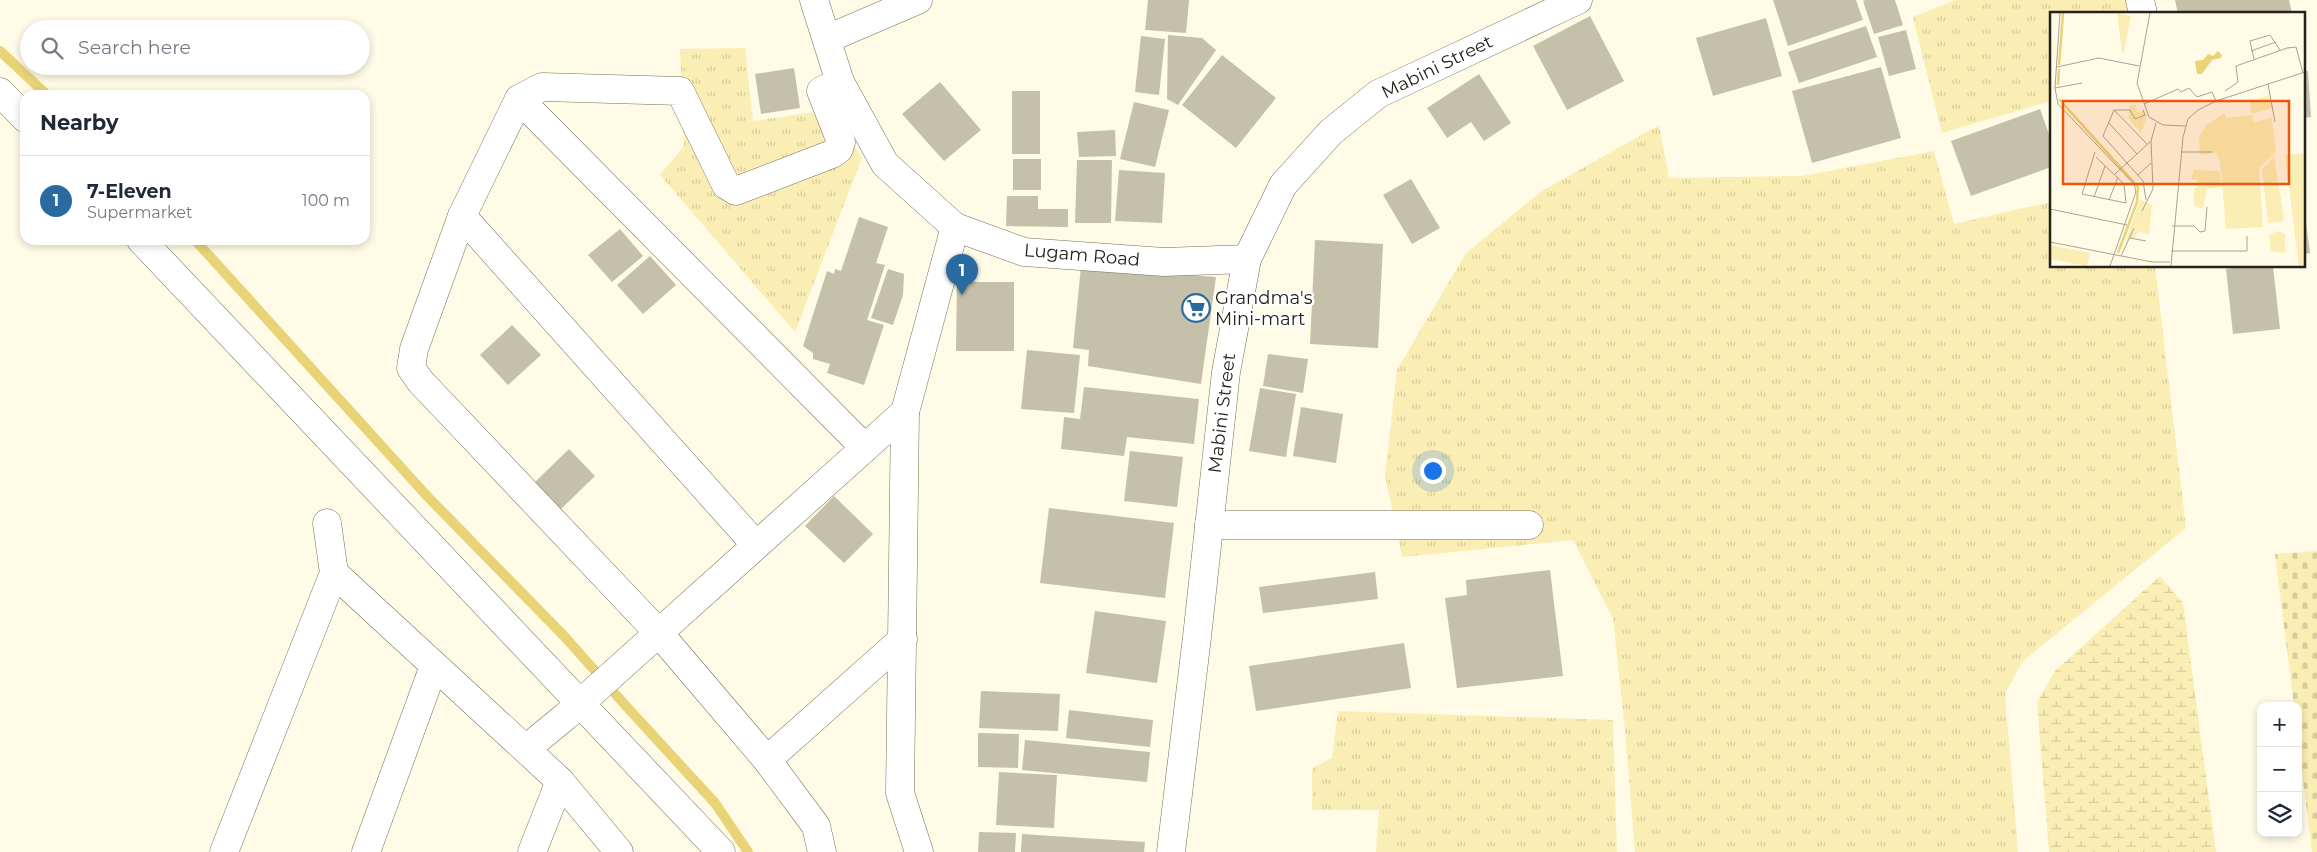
<!DOCTYPE html>
<meta charset="utf-8">
<style>
body{margin:0;font-family:Montserrat,sans-serif;background:#f2f2f3;color:#1f2937}
.controls{position:absolute;right:15px;bottom:15px;display:grid;overflow:hidden;border-radius:10px;box-shadow:0 2px 8px #0003}
.controls button{width:45px;height:45px;display:grid;place-items:center;padding:0;border:0;border-bottom:1px solid #e0e1e3;background:#fff;color:#1f2937;font:25px sans-serif}
.you{position:absolute;left:1432px;top:470px;width:18px;height:18px;margin:-12px;border:4px solid #fff;border-radius:50%;background:#1a73e8;box-shadow:0 0 0 8px #1a73e833}
.badge{display:grid;place-items:center;width:32px;height:32px;border-radius:50%;background:#296aa0;color:#fff;font-size:16px;font-weight:700}
.pin{position:absolute;translate:-50% -41px;filter:drop-shadow(0 1px 2px #0008)}
.pin::after{content:'';position:absolute;top:26px;width:18px;height:15px;background:inherit;clip-path:polygon(0 0,100% 0,50% 100%)}
.list{margin:0;padding:0;list-style:none}
h2{display:flex;justify-content:space-between;align-items:center;height:65px;margin:0;padding:0 20px;font-size:21px}
h2 small{font-size:16px;font-weight:400;color:#747a83}
.list li{display:grid;grid-template-columns:32px 1fr auto;gap:15px;align-items:center;box-sizing:border-box;height:90px;padding:0 20px;border-top:1px solid #e0e1e3}
.list b{display:block;font-size:19px;white-space:nowrap}
.list p{margin:0;font-size:16px;white-space:nowrap;color:#747a83}
.list em{font-size:16px;font-style:normal;color:#747a83}
.icon{flex:none;width:28px;height:28px;fill:none;stroke:currentColor;stroke-width:2;stroke-linecap:round;stroke-linejoin:round}
.map{position:relative;flex:none;width:2317px;height:852px;overflow:hidden}
.search{position:absolute;background:#fff;box-shadow:0 2px 8px #0003;left:20px;top:20px;width:350px;height:55px;display:flex;align-items:center;gap:12px;box-sizing:border-box;padding:0 18px;border-radius:28px;color:#747a83;font-size:19px}
.panel{position:absolute;background:#fff;box-shadow:0 2px 8px #0003;left:20px;top:90px;width:350px;height:155px;border-radius:15px}
.map>svg:first-child{display:block}
.grass{fill:url(#grass-tufts)}
.wetland{fill:url(#wetland-marsh)}
.cemetery{fill:url(#cemetery-stones)}
.lines{fill:none;stroke-linecap:round;stroke-linejoin:round}
.stream{stroke:#e8d477;stroke-width:10}
.building{fill:#c5c0a9}
.minor-casing{stroke:#746f5a;stroke-width:29}
.major-casing{stroke:#746f5a;stroke-width:29}
.minor{stroke:#fff;stroke-width:28}
.major{stroke:#fff;stroke-width:28}
.labels{text-anchor:middle;dominant-baseline:central;stroke-width:5;stroke-linejoin:round;paint-order:stroke}
.street-label{font-size:18px;fill:#24221a;stroke:#fff}
.poi-label{font-size:18px;fill:#24221a;stroke:#fff;text-anchor:start}
.inset-river{fill:none;stroke:#e8d477;stroke-width:2.5}
.inset-road{fill:none;stroke:#a7a495;stroke-width:1}
.view{fill:#e8590c;fill-opacity:0.15;stroke:#e8590c;stroke-width:2.5}
.inset-edge{fill:none;stroke:#24221a;stroke-width:2.5}
</style>
<div class="map">
<svg width="2317" height="852" viewBox="0 0 2317 852">
<defs>
<pattern id="grass-tufts" width="24" height="20" patternUnits="userSpaceOnUse" patternTransform="scale(1.25)"><rect width="24" height="20" fill="#fbeeb4"/><path d="M3 7l-1-3M5 7V3M7 7l1-3M15 17l-1-3M17 17v-4M19 17l1-3" fill="none" stroke="#d7cc9a"/></pattern>
<pattern id="wetland-marsh" width="20" height="14" patternUnits="userSpaceOnUse" patternTransform="scale(1.25)"><rect width="20" height="14" fill="#fbeeb4"/><path d="M1 5h8M5 5V1M11 12h8M15 12V8" fill="none" stroke="#d7cc9a"/></pattern>
<pattern id="cemetery-stones" width="16" height="16" patternUnits="userSpaceOnUse" patternTransform="scale(1.25)"><rect width="16" height="16" fill="#fbeeb4"/><path d="M2 7V4a2 2 0 0 1 4 0v3zM10 15v-3a2 2 0 0 1 4 0v3z" fill="#d7cc9a"/></pattern>
</defs>
<rect width="100%" height="100%" fill="#fffbe7"/>
<!-- grass -->
<g class="grass">
<path d="M1955 0H2128L2131 14H2051V101L1942 133 1913 17Z"/>
<path d="M745 48 753 121 829 110 862 158 795 332 660 175 684 146 680 49Z"/>
<path d="M1659 125 1669 178 1802 176 1934 151 1954 224 2051 202V266H2155L2186 528 2022 662 2005 694 2018 852H1635L1625 730 1613 619 1573 540 1402 557 1385 475 1397 370 1466 253 1542 191Z"/>
<path d="M1338 711 1613 720 1617 852H1376L1379 810H1312V768L1332 758Z"/>
</g>
<!-- wetland -->
<path class="wetland" d="M2160 576 2183 603 2216 852H2049L2037 702 2055 671Z"/>
<!-- cemetery -->
<path class="cemetery" d="M2317 551V852H2312L2298 741V706H2294L2275 554Z"/>
<g class="lines">
<!-- stream -->
<g class="stream">
<path d="M0 51 47 95"/>
<path d="M195 240 427 496 565 637 626 706 715 803 748 852"/>
</g>
</g>
<!-- building -->
<g class="building">
<path d="M1148 0H1189L1186 33 1145 30Z"/>
<path d="M1773 0H1856L1863 20 1788 46Z"/>
<path d="M1866 0H1895L1903 25 1874 34 1863 1Z"/>
<path d="M2175 0H2289L2292 14H2178Z"/>
<path d="M1590 16 1624 81 1567 110 1533 46Z"/>
<path d="M1766 18 1782 76 1713 96 1696 38Z"/>
<path d="M1866 26 1877 57 1799 83 1788 52Z"/>
<path d="M1906 30 1916 69 1889 76 1878 37Z"/>
<path d="M1168 35 1202 38 1216 50 1178 105 1167 99Z"/>
<path d="M1141 36 1165 39 1159 95 1135 92Z"/>
<path d="M1222 55 1276 98 1236 148 1182 105Z"/>
<path d="M1881 67 1901 138 1812 163 1792 91Z"/>
<path d="M794 68 800 108 761 114 755 74Z"/>
<path d="M2303 71H2308L2311 117 2303 118Z"/>
<path d="M1479 74 1511 123 1484 141 1471 122 1447 138 1427 108Z"/>
<path d="M940 82 981 130 944 161 902 114Z"/>
<rect x="1012" y="91" width="28" height="63"/>
<path d="M1134 102 1169 110 1155 167 1120 159Z"/>
<path d="M2040 109 2051 140V167L1971 196 1951 141Z"/>
<path d="M1115 130 1116 156 1079 157 1077 132Z"/>
<rect x="1013" y="159" width="28" height="31"/>
<path d="M1077 160H1112L1111 223H1075Z"/>
<path d="M1119 170 1165 173 1162 223 1115 221Z"/>
<path d="M1411 179 1440 228 1412 244 1383 195Z"/>
<path d="M1007 196H1038V209H1068V227L1006 226Z"/>
<path d="M2303 200 2310 253 2303 254Z"/>
<path d="M859 217 888 227 876 263 885 265 867 320 884 325 864 385 827 373 830 364 813 359V353L803 346 827 271 834 274 835 269 841 271Z"/>
<path d="M620 229 643 256 612 282 588 255Z"/>
<path d="M1315 240 1383 244 1378 348 1310 344Z"/>
<path d="M650 256 676 285 643 314 617 285Z"/>
<path d="M1081 266 1216 277 1201 384 1088 366 1089 350 1073 348Z"/>
<path d="M2249 266H2273L2280 329 2233 334 2226 269Z"/>
<path d="M888 269 904 274 903 295 893 325 871 318Z"/>
<path d="M957 282H1014V351H956Z"/>
<path d="M512 325 541 355 508 385 480 355Z"/>
<path d="M1027 350 1080 355 1074 413 1021 409Z"/>
<path d="M1268 354 1308 359 1303 393 1263 386Z"/>
<path d="M1084 387 1199 399 1194 444 1127 437 1124 456 1061 449 1064 417 1080 419Z"/>
<path d="M1260 388 1296 394 1286 457 1249 451Z"/>
<path d="M1301 407 1343 414 1336 463 1293 456Z"/>
<path d="M569 449 595 476 560 510 534 483Z"/>
<path d="M1130 451 1183 457 1177 507 1124 501Z"/>
<path d="M834 496 873 534 844 563 805 526Z"/>
<path d="M1049 508 1174 523 1165 598 1040 583Z"/>
<path d="M1550 570 1563 676 1457 688 1445 598 1467 595 1466 580Z"/>
<path d="M1375 572 1378 599 1263 613 1259 587Z"/>
<path d="M1095 611 1166 621 1157 683 1086 673Z"/>
<path d="M1404 643 1411 688 1256 711 1249 666Z"/>
<path d="M981 691 1060 694 1058 731 979 728Z"/>
<path d="M1069 710 1153 720 1150 747 1066 738Z"/>
<path d="M978 733 1019 734 1018 768 978 767Z"/>
<path d="M1025 740 1150 752 1147 782 1022 770Z"/>
<path d="M999 772 1057 775 1054 828 996 825Z"/>
<path d="M979 832 1016 833 1015 852H978Z"/>
<path d="M1022 834 1145 842 1144 852H1021Z"/>
</g>
<g class="lines">
<defs>
<g id="minor">
<path d="M814 0 840 82 885 164 955 227 1024 252 1164 262 1247 259"/>
<path d="M2140 0 2143 14"/>
<path d="M827 39 918 0"/>
<path d="M0 92 25 118"/>
<path d="M519 99 865 448"/>
<path d="M462 216 756 545"/>
<path d="M141 240 721 852"/>
<path d="M905 412 900 793 919 852"/>
<path d="M1209 525H1529"/>
<path d="M334 573 560 781 619 852"/>
<path d="M527 748 566 716 905 412 955 227"/>
<path d="M767 760 903 639"/>
<path d="M224 852 334 573 327 523"/>
<path d="M366 852 434 666"/>
<path d="M532 852 560 781"/>
<path d="M822 852 816 826 767 760 658 632 420 381 411 368 414 349 462 216 519 99 542 87 680 91 726 185 736 191 832 154 839 149 841 142 821 91 840 82"/>
</g>
<path id="major" d="M1171 852 1197 637 1226 372 1247 259 1283 185 1331 132 1378 94 1578 0"/>
</defs>
<!-- minor casing -->
<use href="#minor" class="minor-casing"/>
<!-- major casing -->
<use href="#major" class="major-casing"/>
<!-- minor -->
<use href="#minor" class="minor"/>
<!-- major -->
<use href="#major" class="major"/>
</g>
<!-- icons -->
<defs>
<symbol id="supermarket-ring" viewBox="-11 -11 22 22"><circle r="9.5" fill="#fff" stroke="#296aa0" stroke-width="1.5"/><path d="M-6-5.5h2.5l.6 2H6L4.5 2H-2.5L-4.4-4H-6ZM-1.5 3.2a1.3 1.3 0 1 0 .1 0ZM3 3.2a1.3 1.3 0 1 0 .1 0Z" fill="#296aa0"/></symbol>
</defs>
<g fill-rule="evenodd">
<use href="#supermarket-ring" x="1180" y="292" width="32" height="32"/>
</g>
<g class="labels">
<!-- street labels -->
<g class="street-label">
<text transform="translate(1437 67) rotate(-26)">Mabini Street</text>
<text transform="translate(1082 255) rotate(5)">Lugam Road</text>
<text transform="translate(1222 413) rotate(-83)">Mabini Street</text>
</g>
<!-- poi labels -->
<g class="poi-label">
<text x="1215" y="298">Grandma's<tspan x="1215" dy="21">Mini-mart</tspan></text>
</g>
</g>
<!-- overview -->
<g transform="translate(2050 12)">
<rect width="255" height="255" fill="#fffbe7"/>
<path d="M67 1 81 4 74 40H72ZM219 83 222 96 202 102 200 90ZM80 93H86L87 100 94 99 97 104 91 121 78 106ZM175 101 176 106 202 103 204 110 222 106 226 140 209 156 213 215 176 217 170 149 166 141 150 143 149 125 156 113ZM144 158 170 159 171 175 157 177 153 197 144 193V176H147L148 168H141ZM90 187 102 193 99 222 88 219 86 225 76 228ZM0 233 40 241 37 254 0 247Z" fill="#fbeeb4"/>
<path d="M224 145 234 206 232 210 218 211 212 157ZM227 219 235 222V241L221 239 219 223Z" fill="#fbeeb4"/>
<path d="M255 141V254H249L235 143Z" fill="#fbeeb4"/>
<path d="M168 39 172 43 171 46 162 48 152 62H147L145 49 153 48 158 42 163 44Z" fill="#e8d477"/>
<path class="inset-river" d="M9 53 13 1M8 73 9 57M9 87 88 175 87 190 68 241"/>
<path class="inset-road" d="M10 1 5 76 8 92 84 172 86 180 60 254M100 1 87 71 99 105 113 113 135 114M201 39 226 30M204 47 200 29 220 23 230 38M7 55 49 46 89 54M218 72 225 110M5 76 32 71M175 79 188 70 186 54 237 36 246 35 253 61M94 92 128 77 131 80 139 76 147 85 162 80 166 89M64 98 53 124 93 169 96 188M64 98 97 132M64 98H80L85 107 95 103 93 98M58 110 87 142M45 140 32 182 76 191 74 172 46 145M131 140H162M65 162 101 129 106 111M88 163 101 151M44 185 55 154M59 188 68 165M0 197 77 213M92 199 103 177 101 129M122 214H144L150 220 155 219 157 195M80 226 96 229M0 230 102 250H120M121 239H197V224M71 244 84 216M121 254 133 125 138 107 148 98 166 89 255 60"/>
<path class="view" d="M13 89H239V172H13Z"/>
<rect width="255" height="255" class="inset-edge"/>
</g>
</svg>
<div class="controls">
<button>+</button>
<button>−</button>
<button><svg class="icon" aria-label="layers" viewBox="0 0 24 24"><path d="M12 4l9 5-9 5-9-5zM3 14l9 5 9-5"/></svg></button>
</div>
<div class="you"></div>
<div class="pin badge" style="left:962px;top:295px">1</div>
<div class="search"><svg class="icon" aria-label="search" viewBox="0 0 24 24"><circle cx="10" cy="10" r="6"/><path d="M15 15l6 6"/></svg>Search here</div>
<section class="panel">
<h2>Nearby<small></small></h2>
<ul class="list">
<li><span class="badge">1</span><div><b>7-Eleven</b><p>Supermarket</p></div><em>100 m</em></li>
</ul>
</section>
</div>
